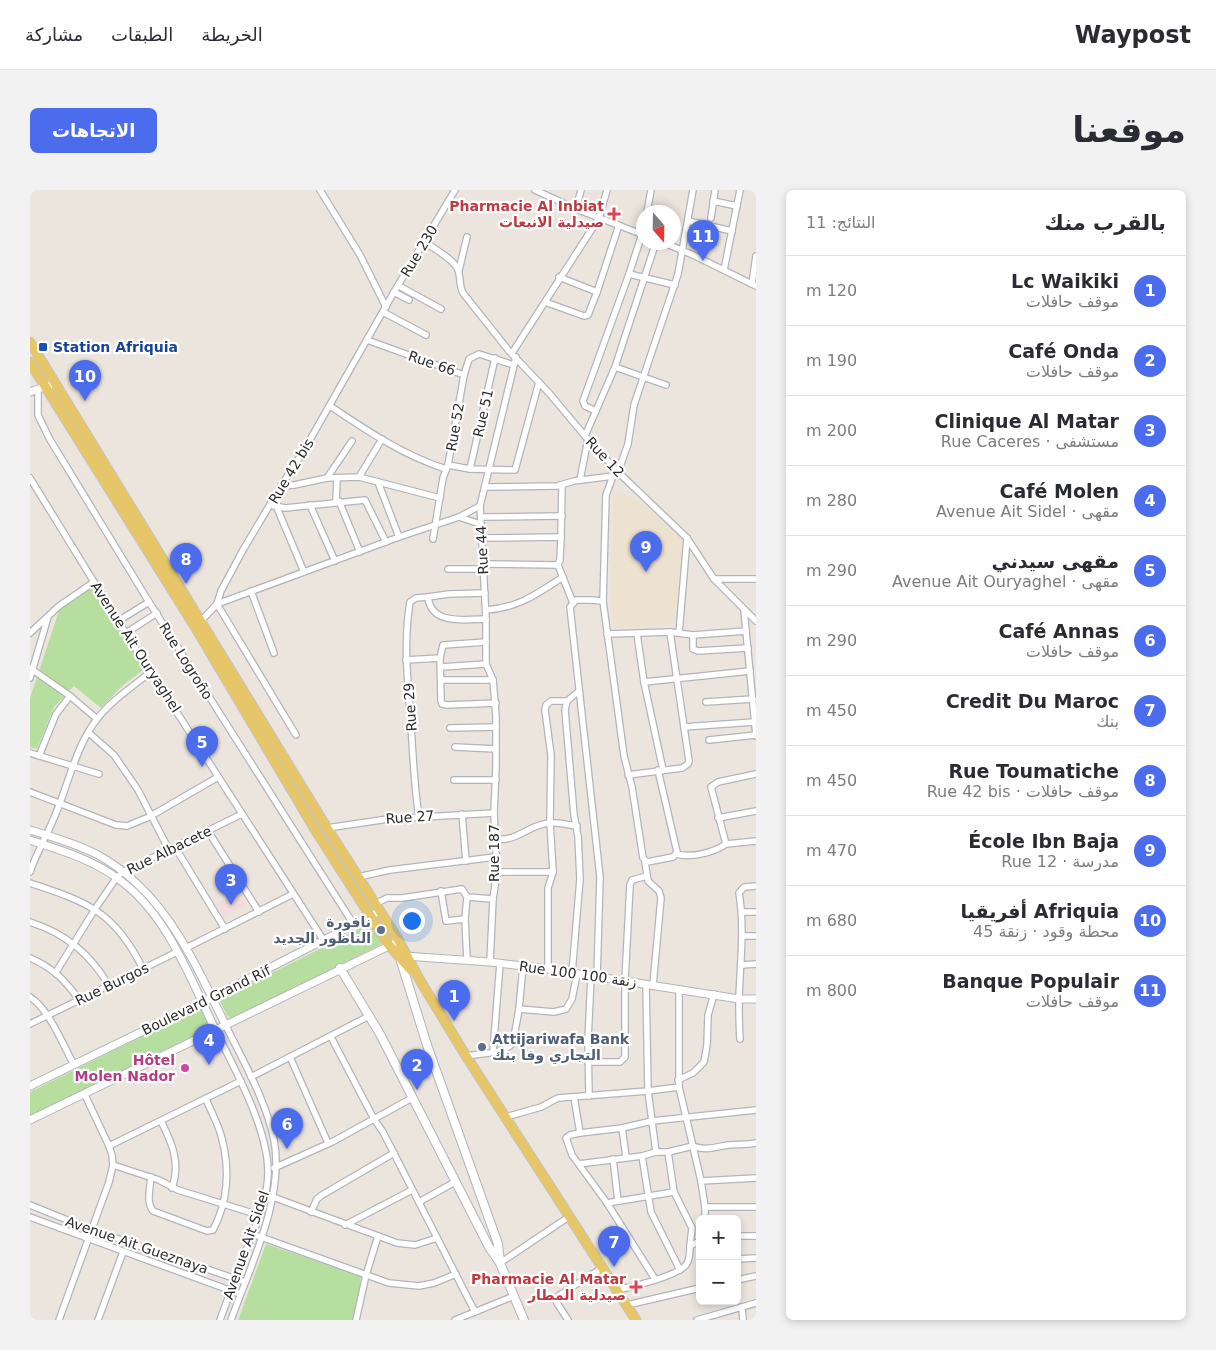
<!DOCTYPE html>
<html lang="ar">
<meta charset="utf-8">
<style>
body{margin:0;font-family:"DejaVu Sans","Noto Naskh Arabic",sans-serif;background:#f2f2f3;color:#2b2b33;direction:rtl}
.controls{position:absolute;right:15px;bottom:15px;display:grid;overflow:hidden;border-radius:8px;box-shadow:0 2px 8px #0003}
.controls button{width:45px;height:45px;display:grid;place-items:center;padding:0;border:0;border-bottom:1px solid #e1e1e2;background:#fff;color:#2b2b33;font:25px sans-serif}
.compass{position:absolute;left:606px;top:15px;width:45px;height:45px;border-radius:50%;background:#fff;box-shadow:0 2px 8px #0003;rotate:160deg}
.you{position:absolute;left:381px;top:730px;width:18px;height:18px;margin:-12px;border:4px solid #fff;border-radius:50%;background:#1a73e8;box-shadow:0 0 0 8px #1a73e833}
.badge{display:grid;place-items:center;width:32px;height:32px;border-radius:50%;background:#4a6ced;color:#fff;font-size:16px;font-weight:700}
.pin{position:absolute;translate:-50% -41px;filter:drop-shadow(0 1px 2px #0008)}
.pin::after{content:'';position:absolute;top:26px;width:18px;height:15px;background:inherit;clip-path:polygon(0 0,100% 0,50% 100%)}
.list{margin:0;padding:0;list-style:none}
h2{display:flex;justify-content:space-between;align-items:center;height:65px;margin:0;padding:0 20px;font-size:21px}
h2 small{font-size:16px;font-weight:400;color:#7c7c81}
.list li{display:grid;grid-template-columns:32px 1fr auto;gap:15px;align-items:center;box-sizing:border-box;height:70px;padding:0 20px;border-top:1px solid #e1e1e2}
.list b{display:block;font-size:19px;white-space:nowrap}
.list p{margin:0;font-size:16px;white-space:nowrap;color:#7c7c81}
.list em{font-size:16px;font-style:normal;color:#7c7c81}
.map{position:relative;flex:none;width:726px;height:1130px;overflow:hidden;direction:ltr;border-radius:8px}
header{display:flex;align-items:center;gap:30px;box-sizing:border-box;height:70px;padding:0 25px;background:#fff;border-bottom:1px solid #e1e1e2}
header strong{font-size:24px}
nav{display:flex;gap:28px;margin-inline-start:auto;font-size:18px}
.intro{display:flex;align-items:center;justify-content:space-between;box-sizing:border-box;height:120px;padding:0 30px}
h1{margin:0;font-size:35px}
.button{padding:12px 22px;border-radius:8px;background:#4a6ced;color:#fff;font-size:18px;font-weight:700}
main{display:flex;gap:30px;padding:0 30px}
aside{flex:1;background:#fff;border-radius:8px;box-shadow:0 2px 8px #0003}
.map>svg:first-child{display:block}
.education{fill:#ece2cf}
.medical{fill:#f2dcdd}
.green{fill:#b6de9e}
.lines{fill:none;stroke-linecap:round;stroke-linejoin:round}
.minor-casing{stroke:#b1b4bd;stroke-width:8}
.tertiary-casing{stroke:#b1b4bd;stroke-width:9}
.secondary-casing{stroke:#b1b4bd;stroke-width:10}
.primary-casing{stroke:#c4c4c4;stroke-width:11}
.minor{stroke:#fff;stroke-width:5.5}
.tertiary{stroke:#fff;stroke-width:7}
.secondary{stroke:#fff;stroke-width:8}
.primary{stroke:#e7c668;stroke-width:9}
.health-dot{fill:#e0444e;stroke:#fff;stroke-width:2}
.transit-dot{fill:#1a4fb4;stroke:#fff;stroke-width:2}
.service-dot{fill:#5c6f8a;stroke:#fff;stroke-width:2}
.hotel-dot{fill:#d1479c;stroke:#fff;stroke-width:2}
.labels{text-anchor:middle;dominant-baseline:central;stroke-width:4.5;stroke-linejoin:round;paint-order:stroke}
.health-label{font-size:14px;font-weight:bold;fill:#be3a42;stroke:#fff;text-anchor:end}
.street-label{font-size:14px;fill:#2b2b2b;stroke:#fff}
.transit-label{font-size:14px;font-weight:bold;fill:#164399;stroke:#fff;text-anchor:start}
.service-label{font-size:14px;font-weight:bold;fill:#4e5e75;stroke:#fff;text-anchor:end}
.hotel-label{font-size:14px;font-weight:bold;fill:#b23c85;stroke:#fff;text-anchor:end}
</style>
<header>
<strong>Waypost</strong>
<nav><a>الخريطة</a><a>الطبقات</a><a>مشاركة</a></nav>
</header>
<div class="intro"><h1>موقعنا</h1><a class="button">الاتجاهات</a></div>
<main>
<aside>
<h2>بالقرب منك<small>النتائج: 11</small></h2>
<ul class="list">
<li><span class="badge">1</span><div><b>Lc Waikiki</b><p>موقف حافلات</p></div><em>120 m</em></li>
<li><span class="badge">2</span><div><b>Café Onda</b><p>موقف حافلات</p></div><em>190 m</em></li>
<li><span class="badge">3</span><div><b>Clinique Al Matar</b><p>مستشفى · Rue Caceres</p></div><em>200 m</em></li>
<li><span class="badge">4</span><div><b>Café Molen</b><p>مقهى · Avenue Ait Sidel</p></div><em>280 m</em></li>
<li><span class="badge">5</span><div><b>مقهى سيدني</b><p>مقهى · Avenue Ait Ouryaghel</p></div><em>290 m</em></li>
<li><span class="badge">6</span><div><b>Café Annas</b><p>موقف حافلات</p></div><em>290 m</em></li>
<li><span class="badge">7</span><div><b>Credit Du Maroc</b><p>بنك</p></div><em>450 m</em></li>
<li><span class="badge">8</span><div><b>Rue Toumatiche</b><p>موقف حافلات · Rue 42 bis</p></div><em>450 m</em></li>
<li><span class="badge">9</span><div><b>École Ibn Baja</b><p>مدرسة · Rue 12</p></div><em>470 m</em></li>
<li><span class="badge">10</span><div><b>Afriquia أفريقيا</b><p>محطة وقود · زنقة 45</p></div><em>680 m</em></li>
<li><span class="badge">11</span><div><b>Banque Populair</b><p>موقف حافلات</p></div><em>800 m</em></li>
</ul>
</aside>
<div class="map">
<svg width="726" height="1130" viewBox="0 0 726 1130">
<rect width="100%" height="100%" fill="#ece5de"/>
<!-- education -->
<path class="education" d="M582 304H594L619 318 654 352 647 428 638 435 583 438 580 412Z"/>
<!-- medical -->
<path class="medical" d="M207 702 215 715 194 727 186 714Z"/>
<!-- green -->
<g class="green">
<path d="M66 393 118 476 91 497 71 518 44 496 24 517 7 559 0 557V508L30 418Z"/>
<path d="M339 734H341L353 751 350 755 201 828 197 826 190 811 192 808Z"/>
<path d="M169 818 172 819 180 837 179 838 0 927V902Z"/>
<path d="M236 1054 331 1086 325 1130H208Z"/>
</g>
<g class="lines">
<defs>
<g id="minor">
<path d="M290 0 330 65 356 117"/>
<path d="M505 0 546 19 614 45"/>
<path d="M683 11 707 16"/>
<path d="M546 19 551 0"/>
<path d="M617 22 621 0"/>
<path d="M681 28 685 0"/>
<path d="M658 31 702 41"/>
<path d="M395 52C403 58 426 71 428 80 431 88 429 96 433 103L479 161 519 203 555 246 588 282 657 348 684 389 726 431"/>
<path d="M632 52 663 65 726 96"/>
<path d="M429 80 437 47"/>
<path d="M694 80 710 0"/>
<path d="M599 84 645 95"/>
<path d="M529 87 567 102"/>
<path d="M722 94 726 66"/>
<path d="M369 96 411 119"/>
<path d="M364 102 379 110"/>
<path d="M515 112 554 126 558 125 567 102 589 35"/>
<path d="M353 122 396 145"/>
<path d="M337 150 434 185"/>
<path d="M482 163 569 28 577 0"/>
<path d="M585 177 636 195"/>
<path d="M8 199V225L19 248 119 412 324 735"/>
<path d="M300 216C336 240 374 266 416 279"/>
<path d="M566 221 555 216 553 211 599 84 612 44"/>
<path d="M555 246 585 177 626 52"/>
<path d="M418 275 440 279 485 280 509 192"/>
<path d="M440 279 465 168"/>
<path d="M329 287 352 249"/>
<path d="M0 288 88 431 294 751"/>
<path d="M297 288 322 251"/>
<path d="M550 290 558 249"/>
<path d="M348 292 369 347"/>
<path d="M251 296 264 295 297 288 329 287 410 308"/>
<path d="M456 297 527 296 544 291 583 286"/>
<path d="M309 311 330 362"/>
<path d="M306 312 307 288"/>
<path d="M240 315 255 318 335 310 356 352"/>
<path d="M280 315 305 371"/>
<path d="M247 318 274 382"/>
<path d="M429 327 450 334"/>
<path d="M451 327 532 326"/>
<path d="M531 347 532 295"/>
<path d="M451 348 531 347 530 370 527 375 453 374"/>
<path d="M403 349 413 288 418 275 434 185 439 169 449 164 484 175"/>
<path d="M528 375 543 413"/>
<path d="M418 379H453"/>
<path d="M684 389H726"/>
<path d="M221 401 244 463"/>
<path d="M398 407 419 404 455 403"/>
<path d="M187 414 369 347 429 327 450 316"/>
<path d="M187 414 266 545"/>
<path d="M456 420C488 418 507 404 533 387"/>
<path d="M714 420 726 546"/>
<path d="M88 431 119 412"/>
<path d="M170 432 187 414 191 401 213 360 251 296 273 262 364 102 425 0"/>
<path d="M0 443 29 416 64 392"/>
<path d="M96 443 127 423"/>
<path d="M649 443 657 348"/>
<path d="M577 444 640 442 663 445 716 441"/>
<path d="M607 444 614 492 633 580"/>
<path d="M663 445V459L668 461 718 458"/>
<path d="M456 452 413 455 410 468 411 511 412 514 417 515 466 513"/>
<path d="M376 470 410 468"/>
<path d="M411 477 456 474"/>
<path d="M0 478 40 506 67 529"/>
<path d="M0 488 18 427"/>
<path d="M411 490H463"/>
<path d="M614 492 720 481"/>
<path d="M676 512 723 509"/>
<path d="M654 537 724 532"/>
<path d="M420 538 466 537"/>
<path d="M59 543 84 565 108 600 139 660"/>
<path d="M679 550 726 545"/>
<path d="M425 557 466 559"/>
<path d="M0 563 69 584"/>
<path d="M9 566 26 524 40 506"/>
<path d="M628 580 647 662 643 667 617 672 613 668 602 597 594 566 573 411 576 305 583 286 588 282 598 254 604 215 648 84 663 0"/>
<path d="M598 585 652 578 658 574 659 571 640 442"/>
<path d="M424 590H466"/>
<path d="M0 602 86 635 97 636 119 627 188 587"/>
<path d="M432 624 436 671"/>
<path d="M389 627C384 596 383 565 381 535 378 493 373 453 380 412L386 408 398 407C401 436 436 429 456 429"/>
<path d="M688 628 726 621"/>
<path d="M297 638 358 629 464 623"/>
<path d="M178 641 229 722"/>
<path d="M464 649C489 652 497 635 519 633 528 632 538 635 547 636"/>
<path d="M696 654 726 651"/>
<path d="M145 657 195 739"/>
<path d="M646 664C661 668 683 663 696 654L681 597 688 592 726 584"/>
<path d="M615 672 618 691 629 701 631 708 623 795"/>
<path d="M0 682C7 661 18 644 26 623 39 592 46 556 67 529 82 510 103 496 122 481"/>
<path d="M467 682H523"/>
<path d="M328 687 360 680 465 667"/>
<path d="M0 693C58 712 85 722 113 779"/>
<path d="M411 701 416 731 435 729"/>
<path d="M437 707 463 709"/>
<path d="M345 714 357 708H372L432 699 437 707 435 729 437 770"/>
<path d="M712 722H726"/>
<path d="M0 732C35 743 61 764 79 796"/>
<path d="M712 746H726"/>
<path d="M156 758 263 704"/>
<path d="M0 768C22 777 36 791 49 810"/>
<path d="M460 772 463 709 467 682 464 623 466 577V526L463 490 456 474V429L450 316 486 167"/>
<path d="M711 775 726 774"/>
<path d="M518 779V698L523 682 520 632 521 565 515 520 516 515 521 511H537"/>
<path d="M26 782 65 719 87 687 93 682 212 624"/>
<path d="M542 783 550 689 548 646 544 625 535 520 537 511 549 501"/>
<path d="M567 786 570 687 540 417 546 410H560L573 411"/>
<path d="M616 794 618 901 626 962"/>
<path d="M649 799V897L671 991 675 1017V1029"/>
<path d="M0 807C19 819 33 855 44 875"/>
<path d="M489 819 524 822 536 819 542 809 547 784"/>
<path d="M0 834 147 762"/>
<path d="M195 834C213 871 236 910 244 950 255 1007 220 1077 201 1130"/>
<path d="M185 839C204 878 238 938 238 982 238 1010 224 1039 214 1066 206 1087 198 1108 190 1130"/>
<path d="M301 847 344 929 353 942 445 1122"/>
<path d="M710 849C709 835 709 822 709 809 710 773 715 739 709 703L714 697 726 696"/>
<path d="M463 862 470 773"/>
<path d="M436 866C451 863 473 865 483 853L489 819 493 776"/>
<path d="M260 867 298 953"/>
<path d="M558 872H590L595 867V790L600 695 602 690 617 686"/>
<path d="M221 887 339 826"/>
<path d="M648 890 663 883 674 872 677 855 678 825 684 804"/>
<path d="M559 906 558 850 561 786"/>
<path d="M544 907 550 943"/>
<path d="M476 927 511 917 528 908 618 901 649 897"/>
<path d="M131 931C142 953 151 973 142 998"/>
<path d="M592 938 596 967"/>
<path d="M79 956 211 891"/>
<path d="M638 962 644 1002 662 1038 660 1056"/>
<path d="M612 966 621 1022 650 1080"/>
<path d="M583 969 588 1011"/>
<path d="M549 974 612 966 626 962H638L663 956C675 961 686 957 698 955 707 954 717 955 726 953"/>
<path d="M83 975 129 990 148 1000 229 1025"/>
<path d="M244 978 302 952 382 908"/>
<path d="M121 987C120 999 116 1012 123 1021L177 1041 183 1040C198 1012 200 979 192 949 189 935 181 922 176 909"/>
<path d="M671 991 726 988"/>
<path d="M243 1007 367 1053 385 1055 407 1048"/>
<path d="M389 1012 425 992"/>
<path d="M577 1013 644 1002"/>
<path d="M0 1015 62 1040 215 1092"/>
<path d="M675 1017H726"/>
<path d="M281 1022 287 1009 292 1005 364 963"/>
<path d="M0 1027 210 1104"/>
<path d="M315 1035 382 1000"/>
<path d="M228 1046 359 1093 389 1096 404 1093 426 1084"/>
<path d="M707 1046H726"/>
<path d="M707 1069 726 1068"/>
<path d="M470 1073 540 1026"/>
<path d="M625 1089 577 1013 542 965 536 948 540 945 550 943 592 938 622 931 726 920"/>
<path d="M707 1090 726 1086"/>
<path d="M587 1100C602 1097 647 1086 656 1075 660 1070 660 1062 660 1056L670 1051"/>
<path d="M597 1115 670 1098"/>
<path d="M712 1117 713 1130"/>
<path d="M29 1130 79 992 83 975 82 965 79 956 54 903"/>
<path d="M68 1130 93 1062"/>
<path d="M326 1130 336 1085 348 1046"/>
<path d="M425 1130 484 1106"/>
<path d="M538 1130 527 1113 528 1106 572 1078"/>
<path d="M667 1130 726 1113"/>
</g>
<g id="tertiary">
<path d="M0 202 25 193"/>
<path d="M0 640C23 647 47 654 68 665 135 702 163 770 195 834"/>
<path d="M0 650C30 660 61 669 87 688 137 723 159 786 185 839"/>
<path d="M375 766 460 772 518 779 709 809H726"/>
<path d="M0 896 181 808 350 721"/>
<path d="M0 930 369 751"/>
</g>
<g id="secondary">
<path d="M370 768 397 855 468 1054 470 1073 494 1130"/>
<path d="M310 778 350 844 459 1057 470 1073"/>
</g>
<g id="primary">
<path d="M0 152 297 638 369 751 388 787 436 866 606 1130"/>
<path d="M0 172 164 435 286 641 359 755 381 780"/>
</g>
</defs>
<!-- minor casing -->
<use href="#minor" class="minor-casing"/>
<!-- tertiary casing -->
<use href="#tertiary" class="tertiary-casing"/>
<!-- secondary casing -->
<use href="#secondary" class="secondary-casing"/>
<!-- primary casing -->
<use href="#primary" class="primary-casing"/>
<!-- minor -->
<use href="#minor" class="minor"/>
<!-- tertiary -->
<use href="#tertiary" class="tertiary"/>
<!-- secondary -->
<use href="#secondary" class="secondary"/>
<!-- primary -->
<use href="#primary" class="primary"/>
</g>
<!-- markers -->
<g class="health-dot">
<path d="M581.5 16.5h5v5h5v5h-5v5h-5v-5h-5v-5h5z"/>
<path d="M603.5 1089.5h5v5h5v5h-5v5h-5v-5h-5v-5h5z"/>
</g>
<rect class="transit-dot" x="8" y="152" width="10" height="10" rx="2.5"/>
<g class="service-dot">
<circle cx="351" cy="740" r="5"/>
<circle cx="452" cy="857" r="5"/>
</g>
<circle class="hotel-dot" cx="155" cy="878" r="5"/>
<g class="labels">
<!-- health labels -->
<g class="health-label">
<text x="574" y="16">Pharmacie Al Inbiat<tspan x="574" dy="16">صيدلية الانبعات</tspan></text>
<text x="596" y="1089">Pharmacie Al Matar<tspan x="596" dy="16">صيدلية المطار</tspan></text>
</g>
<!-- street labels -->
<g class="street-label">
<text transform="translate(389 61) rotate(-59)">Rue 230</text>
<text transform="translate(402 173) rotate(19)">Rue 66</text>
<text transform="translate(453 223) rotate(-77)">Rue 51</text>
<text transform="translate(425 237) rotate(-80)">Rue 52</text>
<text transform="translate(575 267) rotate(47)">Rue 12</text>
<text transform="translate(261 281) rotate(-59)">Rue 42 bis</text>
<text transform="translate(452 360) rotate(-93)">Rue 44</text>
<text transform="translate(106 457) rotate(57)">Avenue Ait Ouryaghel</text>
<text transform="translate(156 471) rotate(58)">Rue Logroño</text>
<text transform="translate(380 517) rotate(-94)">Rue 29</text>
<text transform="translate(380 627) rotate(-4)">Rue 27</text>
<text transform="translate(139 660) rotate(-26)">Rue Albacete</text>
<text transform="translate(464 663) rotate(-90)">Rue 187</text>
<text transform="translate(548 784) rotate(8)">Rue 100 زنقة 100</text>
<text transform="translate(82 794) rotate(-26)">Rue Burgos</text>
<text transform="translate(176 810) rotate(-26)">Boulevard Grand Rif</text>
<text transform="translate(107 1055) rotate(19)">Avenue Ait Gueznaya</text>
<text transform="translate(216 1055) rotate(-71)">Avenue Ait Sidel</text>
</g>
<!-- transit labels -->
<g class="transit-label">
<text x="23" y="157">Station Afriquia</text>
</g>
<!-- service labels -->
<g class="service-label">
<text x="341" y="732">نافورة<tspan x="341" dy="16">الناظور الجديد</tspan></text>
<text x="462" y="849" text-anchor="start">Attijariwafa Bank<tspan x="462" dy="16">التجاري وفا بنك</tspan></text>
</g>
<!-- hotel labels -->
<g class="hotel-label">
<text x="145" y="870">Hôtel<tspan x="145" dy="16">Molen Nador</tspan></text>
</g>
</g>
</svg>
<div class="controls">
<button>+</button>
<button>−</button>
</div>
<svg class="compass" viewBox="-18 -18 36 36"><path d="M0-13l5 13h-10z" fill="#e53935"/><path d="M0 13l5-13h-10z" fill="#7c7c81"/></svg>
<div class="you"></div>
<div class="pin badge" style="left:424px;top:831px">1</div>
<div class="pin badge" style="left:387px;top:900px">2</div>
<div class="pin badge" style="left:201px;top:715px">3</div>
<div class="pin badge" style="left:179px;top:875px">4</div>
<div class="pin badge" style="left:172px;top:577px">5</div>
<div class="pin badge" style="left:257px;top:959px">6</div>
<div class="pin badge" style="left:584px;top:1077px">7</div>
<div class="pin badge" style="left:156px;top:394px">8</div>
<div class="pin badge" style="left:616px;top:382px">9</div>
<div class="pin badge" style="left:55px;top:211px">10</div>
<div class="pin badge" style="left:673px;top:71px">11</div>
</div>
</main>
